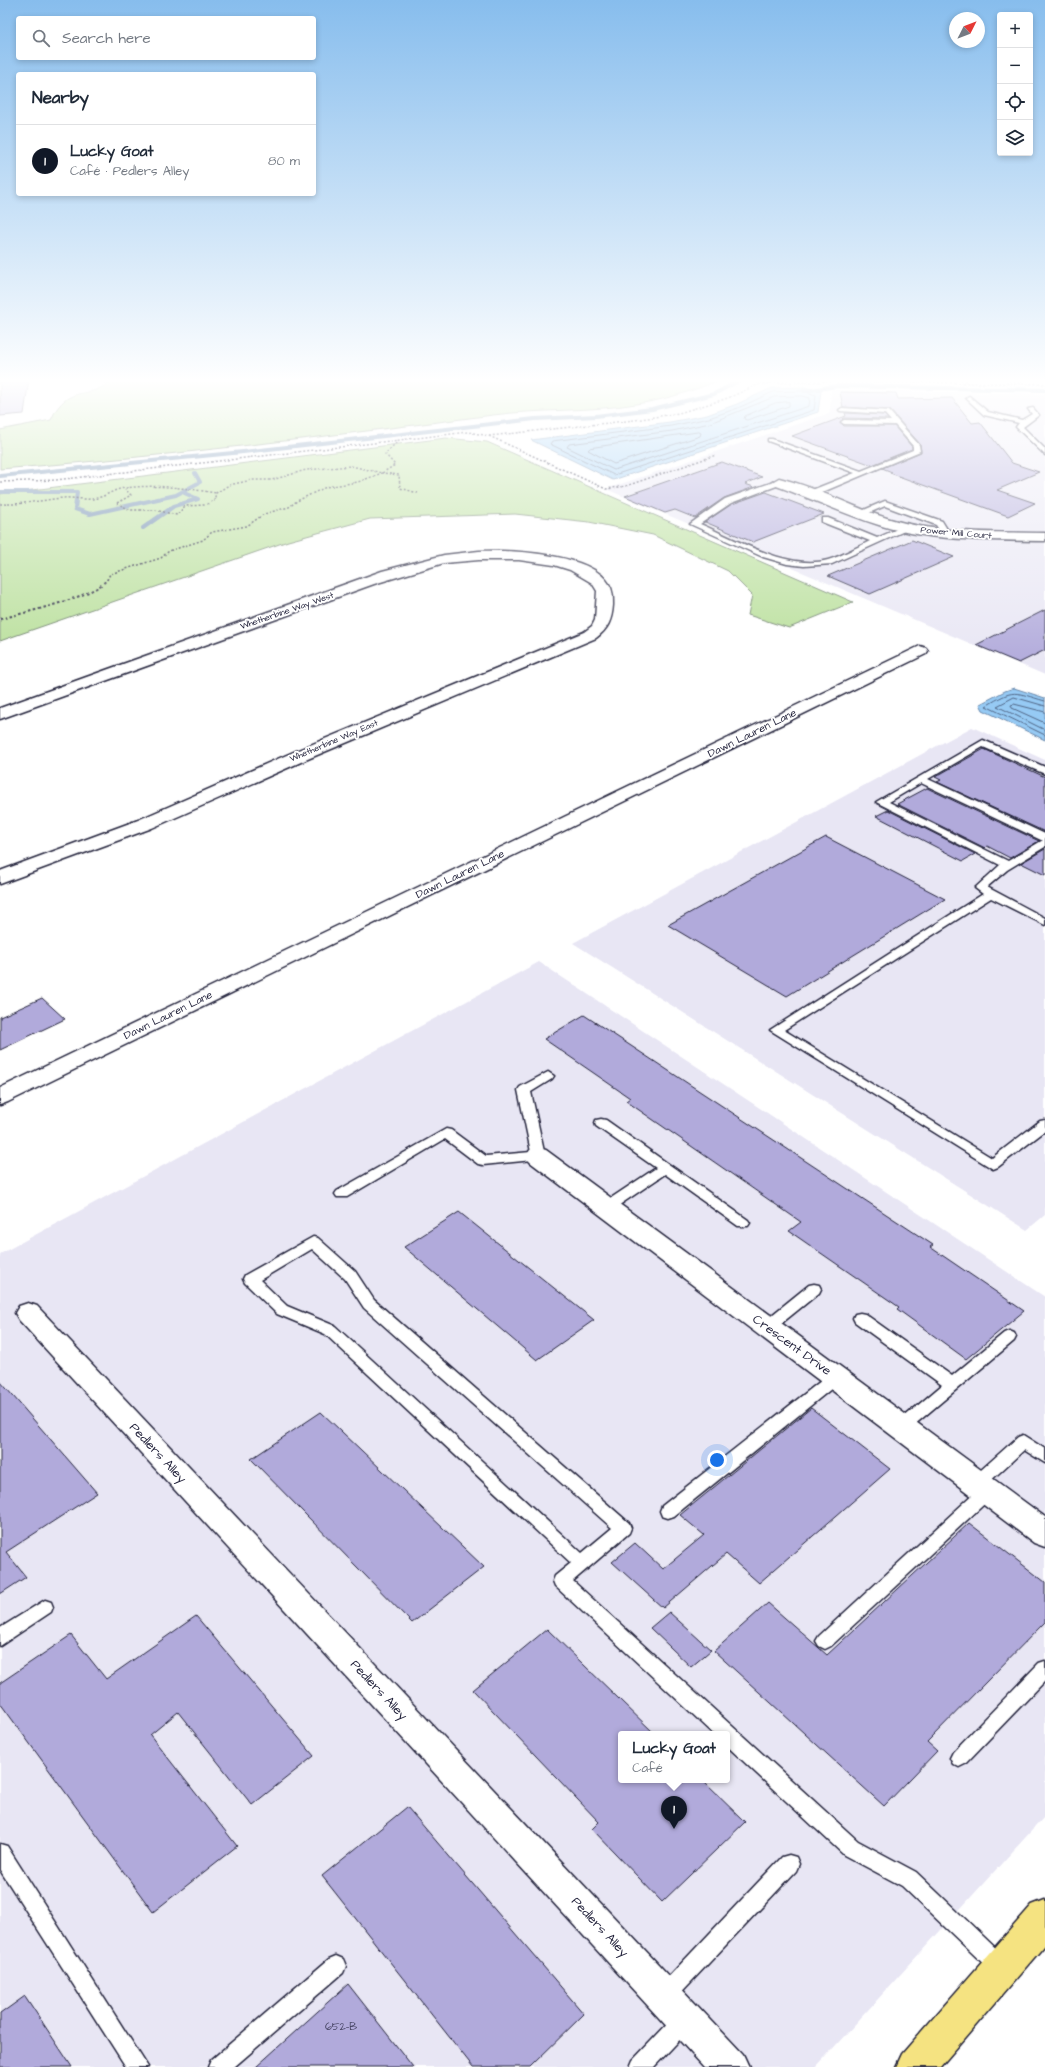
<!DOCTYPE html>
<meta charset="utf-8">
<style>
body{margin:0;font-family:"Architects Daughter",sans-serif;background:#f2f2f3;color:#1f2937}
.controls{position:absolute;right:12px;top:12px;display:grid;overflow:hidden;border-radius:4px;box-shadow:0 2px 6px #0003}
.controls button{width:36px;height:36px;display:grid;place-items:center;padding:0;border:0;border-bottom:1px solid #e0e1e3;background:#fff;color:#1f2937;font:20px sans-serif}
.compass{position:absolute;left:949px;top:12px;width:36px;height:36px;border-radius:50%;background:#fff;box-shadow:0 2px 6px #0003;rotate:48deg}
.you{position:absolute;left:717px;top:1460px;width:14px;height:14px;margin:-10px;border:3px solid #fff;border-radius:50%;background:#1a73e8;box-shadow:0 0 0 6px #1a73e833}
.badge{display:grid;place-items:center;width:26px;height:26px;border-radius:50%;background:#111827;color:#fff;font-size:13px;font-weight:700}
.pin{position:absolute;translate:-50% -33px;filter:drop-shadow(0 1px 2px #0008)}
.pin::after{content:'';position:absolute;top:21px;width:14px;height:12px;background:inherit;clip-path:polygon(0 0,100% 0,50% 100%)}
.popup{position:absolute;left:618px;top:1731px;width:112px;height:52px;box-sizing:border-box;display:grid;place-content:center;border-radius:4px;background:#fff;filter:drop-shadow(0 1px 3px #0005);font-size:13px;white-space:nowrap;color:#747a83}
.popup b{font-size:15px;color:#1f2937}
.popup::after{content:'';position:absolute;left:50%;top:100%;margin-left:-8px;border:8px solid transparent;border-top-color:#fff}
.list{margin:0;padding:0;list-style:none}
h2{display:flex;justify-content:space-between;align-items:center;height:52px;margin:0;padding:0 16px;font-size:17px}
h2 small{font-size:13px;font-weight:400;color:#747a83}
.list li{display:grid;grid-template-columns:26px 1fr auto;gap:12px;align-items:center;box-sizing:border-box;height:72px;padding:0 16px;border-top:1px solid #e0e1e3}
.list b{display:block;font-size:15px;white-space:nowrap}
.list p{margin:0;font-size:13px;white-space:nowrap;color:#747a83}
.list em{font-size:13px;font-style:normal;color:#747a83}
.icon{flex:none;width:22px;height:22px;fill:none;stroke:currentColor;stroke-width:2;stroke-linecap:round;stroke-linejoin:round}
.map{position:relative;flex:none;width:1045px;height:2067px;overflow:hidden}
.search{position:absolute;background:#fff;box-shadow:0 2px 6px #0003;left:16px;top:16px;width:300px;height:44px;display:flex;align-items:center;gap:10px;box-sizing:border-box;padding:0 14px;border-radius:4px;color:#747a83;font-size:15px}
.panel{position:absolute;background:#fff;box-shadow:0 2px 6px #0003;left:16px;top:72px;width:300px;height:124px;border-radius:4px}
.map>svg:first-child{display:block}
.built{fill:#e8e6f4;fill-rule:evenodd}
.green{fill:#b9df9b;stroke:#6e806b}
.water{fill:#96caf4;stroke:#6887aa}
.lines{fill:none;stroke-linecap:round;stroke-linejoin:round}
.shore{stroke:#506585;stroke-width:1}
.stream{stroke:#6887aa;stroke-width:4}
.building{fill:#b1aadb;stroke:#22223b}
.service-casing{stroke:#22223b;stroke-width:3}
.minor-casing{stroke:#22223b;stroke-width:3}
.primary-casing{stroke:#22223b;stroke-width:3}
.path-far1{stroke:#22223b;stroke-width:1.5;stroke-dasharray:2 2;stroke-linecap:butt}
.path{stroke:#22223b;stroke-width:2;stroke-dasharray:2.5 2.5;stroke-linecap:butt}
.service{fill:#fff;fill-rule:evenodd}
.minor{fill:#fff;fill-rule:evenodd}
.primary{fill:#f5e381;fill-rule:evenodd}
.labels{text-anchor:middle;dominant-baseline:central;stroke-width:3.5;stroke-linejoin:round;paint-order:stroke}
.far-street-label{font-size:9px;fill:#22223b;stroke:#fff}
.street-label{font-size:11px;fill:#22223b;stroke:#fff}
.near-number-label{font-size:11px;fill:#464463}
.near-street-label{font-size:13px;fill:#22223b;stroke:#fff}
</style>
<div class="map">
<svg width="1045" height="2067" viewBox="0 0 1045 2067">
<rect width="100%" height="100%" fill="#fff"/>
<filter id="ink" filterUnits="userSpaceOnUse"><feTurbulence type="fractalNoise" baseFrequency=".025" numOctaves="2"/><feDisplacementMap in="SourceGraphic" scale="8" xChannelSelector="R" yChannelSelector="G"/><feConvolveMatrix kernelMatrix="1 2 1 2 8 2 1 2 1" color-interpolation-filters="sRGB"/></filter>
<g filter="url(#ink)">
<!-- built -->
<g class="built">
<path d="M831 390 1045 394V675L606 489 830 413Z"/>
<path d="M972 727 1045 760V1215L1027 1230 573 943Z"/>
<path d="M539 962 1045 1297V1816L816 2067H0V1254ZM621 1734H727V1780H621Z"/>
</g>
<!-- green -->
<g class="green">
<path d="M113 378H724C696 390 666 400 636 404 589 412 540 409 493 415 329 436 165 457 0 469V430L51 420C68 380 93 403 113 378Z"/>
<path d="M446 438 487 442 853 602 789 628 748 615 752 595 728 571 653 535 589 522 515 514 370 519 288 541 0 641V494Z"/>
</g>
<!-- water -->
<g class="water">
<path d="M804 387 821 391 818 412 613 480 531 440 670 422 707 415 737 404 772 388Z"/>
<path d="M1014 688 1045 698V740L983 710 980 704 1005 691Z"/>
</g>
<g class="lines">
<!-- shore -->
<g class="shore">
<path d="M803 391 816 395 814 410 614 475 550 444 552 441 671 426 709 418 738 408 773 392Z"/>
<path d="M803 396 810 398 809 406 614 470 567 447 569 444 672 431 710 423 774 397Z"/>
<path d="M789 402V406L747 420 744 419 745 416 775 403Z"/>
<path d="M699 432 701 433 700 436 614 464 588 450 590 448Z"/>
<path d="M1045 701C1013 692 1015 688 986 706L1045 735"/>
<path d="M1045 706 1014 697 997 706 1045 730"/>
<path d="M1045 712 1014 704 1011 705 1012 708 1045 723"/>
</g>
<!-- stream -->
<g class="stream">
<path d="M804 391 837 386 1045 390"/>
<path d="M0 476 243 452 535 419 596 416 652 409 714 394 744 378"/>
<path d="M0 492H77L75 509 90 514 176 495 200 482 195 473"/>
<path d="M143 528 174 506 198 499 182 492"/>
</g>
</g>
<!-- building -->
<g class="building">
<path d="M0 378H29L24 414 0 416Z"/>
<path d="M840 392 896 393 898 399 952 398 972 423 980 422 1012 463 1039 472 997 490 1035 503 1008 516 890 473 892 472 882 468 921 452 920 444 890 410 843 407Z"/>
<path d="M845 413 884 415 888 419 844 418 840 422 844 426H894L912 447V449L872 465 792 436 846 416Z"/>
<path d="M722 462 762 477 745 484 754 487 724 498 695 518 675 510 665 513 625 496Z"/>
<path d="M766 492 824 514 753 542 705 522 732 504Z"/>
<path d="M912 540 954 557 870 594 828 576Z"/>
<path d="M1045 610V650L1019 663 976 645Z"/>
<path d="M984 749 1045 777V832L937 782 941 780 935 777Z"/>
<path d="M927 788 1039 841 1010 858 987 846 985 848 897 804Z"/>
<path d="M888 810 975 854 963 861 876 816Z"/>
<path d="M826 837 945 899 787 996 668 925Z"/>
<path d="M1045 849V875L1021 863Z"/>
<path d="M42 998 65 1019 0 1050V1017Z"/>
<path d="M584 1015 933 1245 930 1247 1024 1311 966 1359 897 1309 899 1307 789 1231 801 1222 626 1101 630 1098 544 1039Z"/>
<path d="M459 1212 594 1320 537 1360 404 1247Z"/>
<path d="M0 1381 97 1493 6 1552 26 1577 0 1594Z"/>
<path d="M811 1408 890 1469 759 1583 726 1554 663 1608 612 1562 635 1543 663 1569 704 1535 680 1515Z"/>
<path d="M321 1412 484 1567 412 1623 251 1459Z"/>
<path d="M969 1523 1045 1582V1622L927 1742 937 1751 884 1806 714 1651 768 1603 827 1655Z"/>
<path d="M669 1612 711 1650 691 1667 650 1628Z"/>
<path d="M196 1616 314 1756 252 1805 178 1712 150 1735 237 1846 153 1912 0 1703V1683L71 1635 106 1679Z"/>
<path d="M547 1629 655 1734H621V1780H702L745 1822 662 1902 592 1829 599 1822 473 1690Z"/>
<path d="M407 1807 584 2014 530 2067H473L322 1876Z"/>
<path d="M348 1984 413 2067H256Z"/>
<path d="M25 1996 72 2067H0V2014Z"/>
</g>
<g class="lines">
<defs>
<g id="service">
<path d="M969 396 988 412 1022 420 1032 414 1028 409 1033 408 1039 415 1023 427 1045 449V455L1017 428 1016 427 1019 423 984 415 967 399 966 398Z"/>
<path d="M842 408 889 411 919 445 920 451 813 496H807V492L855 473 768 441V439H772L861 471 913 450V446L895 425 844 424 841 422 844 420 891 421 885 414 840 411 839 410Z"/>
<path d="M779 480 783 482 782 484 731 503 700 524C736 539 788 571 828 560 842 556 857 547 870 541L822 522V518H828L877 538 904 526 911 528 832 564 804 566 787 564 763 557 690 524 725 499Z"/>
<path d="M885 501 942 521 950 534 943 536 936 525 885 506 864 515 857 513Z"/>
<path d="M983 740 1045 767V774L983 747 928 779 1045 834V847L1007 870 987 887 1045 918V925L991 898 784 1030 992 1158 1040 1121 1045 1120V1131L998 1167 993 1169 770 1030 983 894 975 888 1000 865 876 802ZM921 783 1041 840H1043L1008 861 889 802Z"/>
<path d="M548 1072 554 1076 552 1079 531 1092 545 1156 543 1159 483 1165 478 1164 445 1139 347 1197H337L335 1194 337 1191 446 1129 451 1130 486 1156 531 1152 518 1090 520 1087Z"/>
<path d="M601 1119 606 1120 748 1220 750 1223 748 1226H738L665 1174 612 1210H602L600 1207 602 1204 656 1168 596 1126 595 1123 596 1120Z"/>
<path d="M313 1237 318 1238 355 1271 374 1300 629 1523 631 1528 629 1533 573 1581 858 1841 916 1872 1006 1958 1009 1965 1006 1972 999 1975 992 1972 902 1886 844 1855 727 1746V1734H714L555 1586 553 1581 555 1576 571 1563 325 1334 277 1314 245 1283 243 1279 245 1275ZM312 1249 345 1279 364 1308 612 1528 582 1553 335 1326 287 1306 260 1280Z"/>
<path d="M814 1284 819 1285 821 1289 819 1293 772 1331 767 1332 762 1331 760 1327 762 1323 809 1285Z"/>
<path d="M860 1313 865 1314 952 1376 1004 1333 1009 1331 1014 1333 1016 1337 1014 1341 907 1431 902 1433 897 1431 894 1427 897 1423 942 1385 855 1322 853 1318 855 1314Z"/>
<path d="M836 1371 841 1373 843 1377 841 1381 674 1516 668 1518 662 1516 660 1511 662 1506 831 1373Z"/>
<path d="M1023 1435 1045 1449V1463L1024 1450 987 1484 993 1486 995 1491 993 1496 831 1646 825 1649 819 1646 816 1641 819 1636 978 1490 972 1488 970 1483 972 1478 1018 1437Z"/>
<path d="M45 1600 51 1602 53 1607 51 1612 0 1646V1628Z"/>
<path d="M1045 1661V1681L965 1764 959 1767 953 1764 950 1758 953 1752 1039 1663Z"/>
<path d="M0 1844 7 1846 148 2067H126L0 1870Z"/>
<path d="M789 1855 796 1857 799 1864 796 1871 672 2002 665 2005 658 2002 655 1995 658 1988 782 1857Z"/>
<path d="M336 1956 343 1959 346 1966 343 1973 234 2067H208L211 2060 329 1959Z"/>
<path d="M683 2012 690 2015 693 2022 690 2029 654 2067H630L633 2060 676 2015Z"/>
</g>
<g id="minor">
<path d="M779 478C817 487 853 508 890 519 938 534 996 532 1045 533V541C991 540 934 542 882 526 846 515 810 498 774 485L772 482Z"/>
<path d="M479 551C511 550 591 553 609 584 613 590 613 597 613 605 612 620 608 629 596 638L310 758 152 828 0 884V871L138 820 298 750 584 632 592 626 595 620 597 591 592 583 570 570 554 565 519 560H479L444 563 374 584 0 719V708L382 571 444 555Z"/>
<path d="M920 646 926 648 928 651 926 654 8 1102 0 1105V1088Z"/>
<path d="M538 1148 546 1150 1045 1517V1547L1034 1543 530 1162 526 1156 530 1150Z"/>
<path d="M28 1303 37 1306 743 2054 749 2067H704L19 1320 15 1313 19 1306Z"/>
</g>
<path id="primary" d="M1045 1900V1945L940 2067H896L902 2054 1032 1905Z"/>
</defs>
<!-- service casing -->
<use href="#service" class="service-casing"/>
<!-- minor casing -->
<use href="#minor" class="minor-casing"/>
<!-- primary casing -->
<use href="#primary" class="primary-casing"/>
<!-- path-far1 -->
<g class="path-far1">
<path d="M962 378 969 383"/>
<path d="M489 436 606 489 626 486 716 455"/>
<path d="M0 482 56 480 468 432 489 436 635 420 679 413 728 398 757 385 772 383 843 381 1045 384"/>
<path d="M117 503 130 510H155L177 515 185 506 205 505 214 501 216 493 229 485 252 480H272L306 470 351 466 382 473 395 465 385 454 398 441"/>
<path d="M117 503 131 495 125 489"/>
<path d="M0 504C22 505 42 500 63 498 74 497 87 501 97 498 106 496 115 489 125 488 156 484 185 488 216 493"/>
<path d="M107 580 110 574 161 558 169 551 203 540 212 532 247 526 264 514 289 507 297 501 326 487 358 482 382 473 399 475 400 488 418 493"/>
</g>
<!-- path -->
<path class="path" d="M0 619C23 613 96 597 107 579"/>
<!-- service -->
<use href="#service" class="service"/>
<!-- minor -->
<use href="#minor" class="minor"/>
<!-- primary -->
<use href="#primary" class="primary"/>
</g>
</g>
<!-- sky -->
<linearGradient id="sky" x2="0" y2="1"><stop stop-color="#87bded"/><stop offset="0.57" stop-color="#fff"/><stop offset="1" stop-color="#fff" stop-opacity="0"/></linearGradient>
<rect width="1045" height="668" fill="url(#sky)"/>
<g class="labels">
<!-- far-street labels -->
<g class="far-street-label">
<text transform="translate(956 533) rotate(5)">Power Mill Court</text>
<text transform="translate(287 611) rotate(-19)">Whetherbine Way West</text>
<text transform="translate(334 741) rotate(-23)">Whetherbine Way East</text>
</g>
<!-- street labels -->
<g class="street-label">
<text transform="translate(752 733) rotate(-26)">Dawn Lauren Lane</text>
<text transform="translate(460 874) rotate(-26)">Dawn Lauren Lane</text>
<text transform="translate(168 1015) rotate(-26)">Dawn Lauren Lane</text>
</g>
<!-- near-number labels -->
<g class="near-number-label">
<text x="341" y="2026">652-B</text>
</g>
<!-- near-street labels -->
<g class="near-street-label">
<text transform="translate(792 1345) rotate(36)">Crescent Drive</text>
<text transform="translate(158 1453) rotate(47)">Pedlers Alley</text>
<text transform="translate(379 1690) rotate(47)">Pedlers Alley</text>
<text transform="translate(600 1927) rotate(47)">Pedlers Alley</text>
</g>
</g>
</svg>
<div class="controls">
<button>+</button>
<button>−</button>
<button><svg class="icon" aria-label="locate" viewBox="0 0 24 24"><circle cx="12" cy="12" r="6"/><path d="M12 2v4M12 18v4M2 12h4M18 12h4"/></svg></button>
<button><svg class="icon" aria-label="layers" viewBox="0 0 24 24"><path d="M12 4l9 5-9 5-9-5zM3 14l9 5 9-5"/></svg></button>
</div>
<svg class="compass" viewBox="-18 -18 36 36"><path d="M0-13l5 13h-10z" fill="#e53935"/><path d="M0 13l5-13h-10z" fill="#747a83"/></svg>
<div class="you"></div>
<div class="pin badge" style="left:674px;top:1829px">1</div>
<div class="popup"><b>Lucky Goat</b>Café</div>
<div class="search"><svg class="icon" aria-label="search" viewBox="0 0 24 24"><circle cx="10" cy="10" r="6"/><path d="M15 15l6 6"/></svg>Search here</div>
<section class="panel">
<h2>Nearby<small></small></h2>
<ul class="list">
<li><span class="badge">1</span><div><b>Lucky Goat</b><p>Café · Pedlers Alley</p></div><em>80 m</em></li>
</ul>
</section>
</div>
